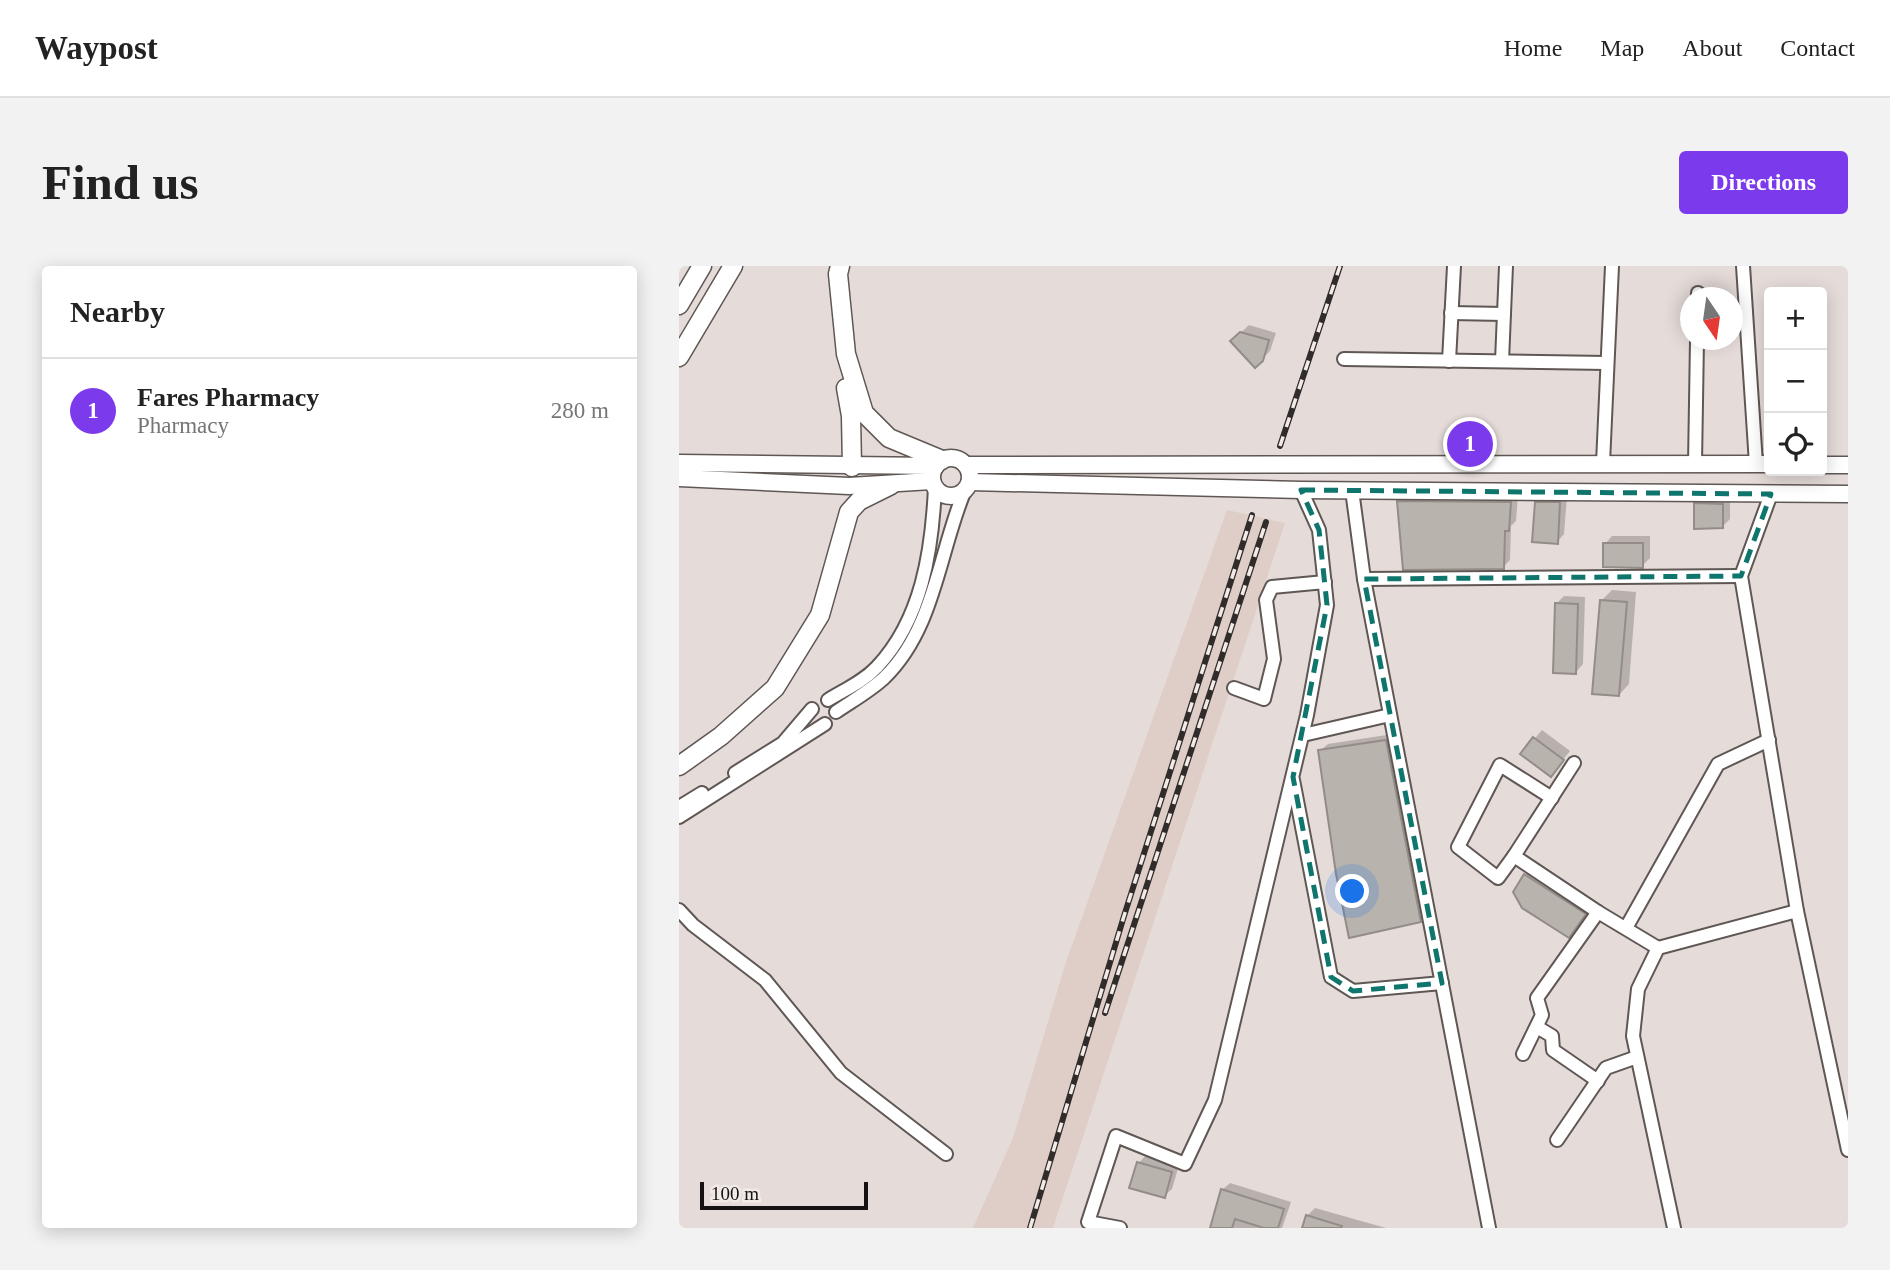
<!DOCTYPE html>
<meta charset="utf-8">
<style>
body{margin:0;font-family:Georgia,serif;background:#f2f2f2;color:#222}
.controls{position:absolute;right:21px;top:21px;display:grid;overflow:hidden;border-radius:7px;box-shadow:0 4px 18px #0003}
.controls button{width:63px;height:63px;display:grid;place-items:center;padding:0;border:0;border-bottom:2px solid #e0e0e0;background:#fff;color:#222;font:35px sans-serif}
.compass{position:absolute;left:1001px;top:21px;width:63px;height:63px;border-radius:50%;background:#fff;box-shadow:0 4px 18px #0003;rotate:167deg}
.scale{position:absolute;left:21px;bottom:18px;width:168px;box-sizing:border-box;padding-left:7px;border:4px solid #151211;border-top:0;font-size:19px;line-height:24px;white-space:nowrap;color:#151211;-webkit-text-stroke:5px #f2eae6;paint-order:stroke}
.you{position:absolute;left:674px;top:626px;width:24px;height:24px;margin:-18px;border:5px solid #fff;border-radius:50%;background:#1a73e8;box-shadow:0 0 0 10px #1a73e833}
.badge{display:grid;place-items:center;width:46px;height:46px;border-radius:50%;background:#7c3aed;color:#fff;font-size:23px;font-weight:700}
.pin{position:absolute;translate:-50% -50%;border:4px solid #fff;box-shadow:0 2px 7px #0006}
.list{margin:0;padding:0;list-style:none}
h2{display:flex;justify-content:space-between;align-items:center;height:91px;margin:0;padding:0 28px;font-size:30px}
h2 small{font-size:23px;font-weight:400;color:#767676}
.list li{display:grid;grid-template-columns:46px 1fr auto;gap:21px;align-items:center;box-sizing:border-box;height:105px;padding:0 28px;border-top:2px solid #e0e0e0}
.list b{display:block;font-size:26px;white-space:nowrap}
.list p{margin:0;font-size:23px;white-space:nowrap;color:#767676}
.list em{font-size:23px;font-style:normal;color:#767676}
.icon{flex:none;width:38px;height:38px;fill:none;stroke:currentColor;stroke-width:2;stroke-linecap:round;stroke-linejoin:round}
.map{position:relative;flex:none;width:1169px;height:962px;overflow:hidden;border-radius:7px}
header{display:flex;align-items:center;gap:42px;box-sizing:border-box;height:98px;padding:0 35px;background:#fff;border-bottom:2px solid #e0e0e0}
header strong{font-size:33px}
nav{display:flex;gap:38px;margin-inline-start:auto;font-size:24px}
.intro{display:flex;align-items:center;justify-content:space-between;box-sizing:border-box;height:168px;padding:0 42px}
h1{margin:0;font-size:49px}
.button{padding:18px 32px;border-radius:7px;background:#7c3aed;color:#fff;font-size:24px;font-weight:700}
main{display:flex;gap:42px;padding:0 42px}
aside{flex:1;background:#fff;border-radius:7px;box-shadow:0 4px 18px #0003}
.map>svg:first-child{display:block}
.built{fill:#dfcec7}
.shadow{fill:#0003}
.building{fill:#b9b3ad;stroke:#938c87;stroke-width:2}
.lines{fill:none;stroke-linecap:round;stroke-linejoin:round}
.minor-casing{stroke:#5f5754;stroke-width:16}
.major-casing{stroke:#5f5754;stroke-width:19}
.highway-casing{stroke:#5f5754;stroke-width:21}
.minor{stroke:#fff;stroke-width:12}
.major{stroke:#fff;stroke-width:16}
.highway{stroke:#fff;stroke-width:18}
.rail-casing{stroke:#302c2b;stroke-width:6}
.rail{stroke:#f2eae6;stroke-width:3.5;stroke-dasharray:10;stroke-linecap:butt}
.marked{fill:none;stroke:#0f766e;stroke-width:5;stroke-dasharray:14 9;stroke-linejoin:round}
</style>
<header>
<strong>Waypost</strong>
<nav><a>Home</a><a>Map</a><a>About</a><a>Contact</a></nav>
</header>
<div class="intro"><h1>Find us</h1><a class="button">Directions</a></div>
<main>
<aside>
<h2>Nearby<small></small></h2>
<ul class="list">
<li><span class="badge">1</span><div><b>Fares Pharmacy</b><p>Pharmacy</p></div><em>280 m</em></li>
</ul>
</aside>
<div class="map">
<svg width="1169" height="962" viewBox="0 0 1169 962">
<rect width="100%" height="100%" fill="#e5dcd9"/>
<!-- built -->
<path class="built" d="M548 244 606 257 374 962H294L334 872 387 696Z"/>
<!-- shadow -->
<g class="shadow">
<path d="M570 59 597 67 591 85 576 100 553 75Z"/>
<path d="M727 228 839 229 837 255 832 260 831 294 824 301 720 236Z"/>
<path d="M865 229 888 230 885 268 878 276 857 237Z"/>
<path d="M1024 231H1051V253L1043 261 1017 238Z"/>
<path d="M933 270H971V292L963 300 926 278Z"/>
<path d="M933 324 957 326 950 418 940 429 922 335Z"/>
<path d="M885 330 906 331 904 398 897 406 877 338Z"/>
<path d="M863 464 891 485 872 509 843 488Z"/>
<path d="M714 468 749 647 741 655 641 485 649 478Z"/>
<path d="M857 599 915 637 890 670 847 609Z"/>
<path d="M467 889 500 899 493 923 485 930 460 897Z"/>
<path d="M551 917 612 936 603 962H533L543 924Z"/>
<path d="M636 942 707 962H624L628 950Z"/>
</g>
<!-- building -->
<g class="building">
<path d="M561 66 590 74 584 95 576 102 551 75Z"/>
<path d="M718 235 832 236 830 265H826L825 303 724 304Z"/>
<path d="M856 236H881L879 278 853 276Z"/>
<path d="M1015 237 1044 238V262L1015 263Z"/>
<path d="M924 277H964V302L924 301Z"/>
<path d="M921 334 948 336 940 430 913 428Z"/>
<path d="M876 337 899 338 897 408 874 407Z"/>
<path d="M854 471 885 494 872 511 841 488Z"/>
<path d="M707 474 742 656 670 672 657 608 639 484Z"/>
<path d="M845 608 907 648 890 672 843 642 834 626Z"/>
<path d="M458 896 493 906 486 932 450 922Z"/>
<path d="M542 923 605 943 599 962H585L556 953 553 962H531Z"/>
<path d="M627 949 663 960 662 962H623Z"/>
</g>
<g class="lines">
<defs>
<g id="minor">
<path d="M1064 0 1077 198"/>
<path d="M1019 32V27"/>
<path d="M772 47 825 48"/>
<path d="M665 93 928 97"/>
<path d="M770 95 775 0"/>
<path d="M823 95 827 0"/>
<path d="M924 197 933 0"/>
<path d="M1016 198 1018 74"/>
<path d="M673 224 685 313 810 962"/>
<path d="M1092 228 1062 310 1118 645 1169 884"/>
<path d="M685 313 1062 310"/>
<path d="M555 422 585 433 595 393 587 334 593 321 646 316"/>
<path d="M149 434C165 424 184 416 198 401 243 353 253 285 256 221"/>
<path d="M157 446C173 435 191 425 205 412 256 363 260 285 286 224"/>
<path d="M624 469 711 449"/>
<path d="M895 497 835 590 919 646 979 682"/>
<path d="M56 507 104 477 133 443"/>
<path d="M614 514 652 711 674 725 763 717"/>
<path d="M0 541 23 527"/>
<path d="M0 551 146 458"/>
<path d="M835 590 819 612 779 581 821 499 873 532"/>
<path d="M0 644 14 659 86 714 162 807 267 888"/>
<path d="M947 662 1039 498 1090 474"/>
<path d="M858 761 873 770 874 784 919 815"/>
<path d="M844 788 863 749 858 732 919 646"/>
<path d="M878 874 927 802 958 791"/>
<path d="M441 962 409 956 437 870 506 898 536 834 628 449 648 339 640 264 622 224"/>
<path d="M995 962 954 770 959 723 979 682 1118 645"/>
</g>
<g id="major">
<circle cx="272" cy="211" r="19"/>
<path d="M0 197 257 200"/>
<path d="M287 199 1090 198"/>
<path d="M1143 199H1169"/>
<path d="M0 212 170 220 253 215"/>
<path d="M291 216 622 224 1169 228"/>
</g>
<g id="highway">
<path d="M161 0 159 8 167 88 185 147 210 172 263 194"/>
<path d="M0 39 23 0"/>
<path d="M0 91 54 0"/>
<path d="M167 122 172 150 173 201"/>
<path d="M0 500 42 470 96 422 141 349 170 246 180 235 212 219"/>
</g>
</defs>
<!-- minor casing -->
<use href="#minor" class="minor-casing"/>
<!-- major casing -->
<use href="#major" class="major-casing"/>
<!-- highway casing -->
<use href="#highway" class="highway-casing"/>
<!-- minor -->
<use href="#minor" class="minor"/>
<!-- major -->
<use href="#major" class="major"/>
<!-- highway -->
<use href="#highway" class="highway"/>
<defs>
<g id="rail">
<path d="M601 180 661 0"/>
<path d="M426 747 587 256"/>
<path d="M351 962 445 650 573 249"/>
</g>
</defs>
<!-- rail casing -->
<use href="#rail" class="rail-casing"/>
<!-- rail -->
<use href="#rail" class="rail"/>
</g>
<!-- marked area -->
<path class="marked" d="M622 224 1092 228 1062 310 685 313 763 717 674 725 652 711 614 511 648 339 640 264Z"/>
</svg>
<div class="controls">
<button>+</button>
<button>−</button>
<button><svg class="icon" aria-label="locate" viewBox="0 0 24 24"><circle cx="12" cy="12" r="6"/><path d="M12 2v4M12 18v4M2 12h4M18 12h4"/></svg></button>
</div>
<svg class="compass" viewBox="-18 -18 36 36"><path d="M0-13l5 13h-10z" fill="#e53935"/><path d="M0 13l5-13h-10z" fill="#767676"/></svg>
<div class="scale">100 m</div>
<div class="you"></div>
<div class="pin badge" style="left:791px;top:178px">1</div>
</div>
</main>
